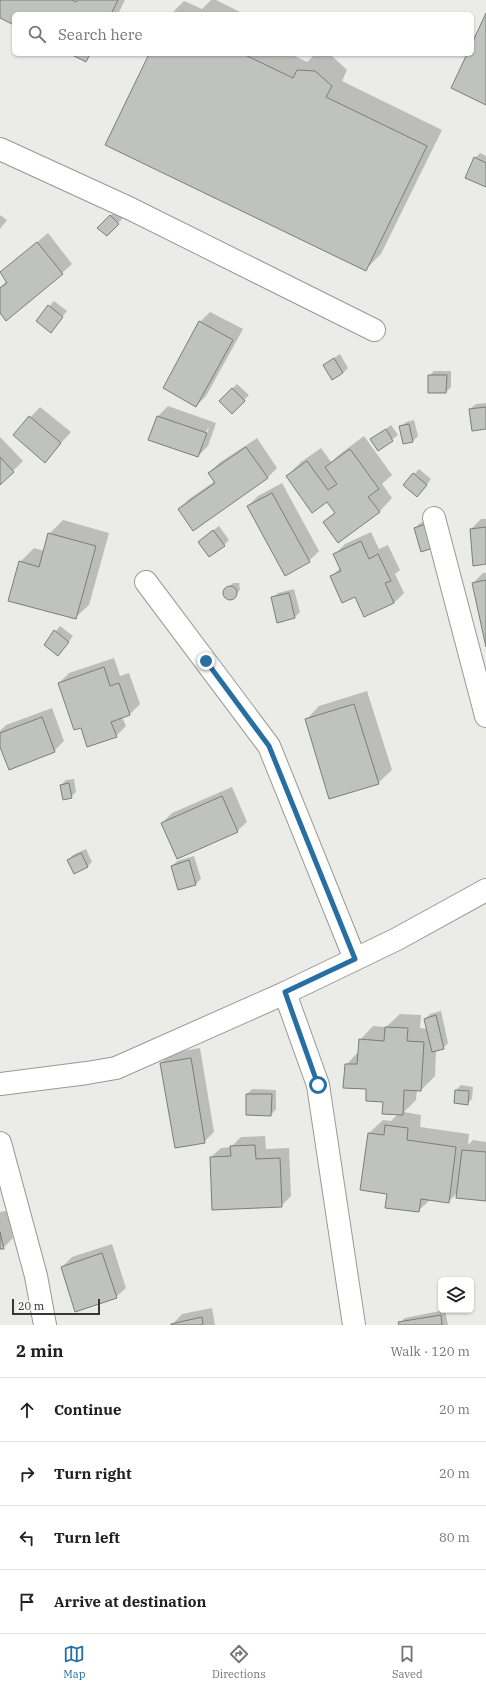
<!DOCTYPE html>
<meta charset="utf-8">
<style>
body{margin:0;font-family:"IBM Plex Serif",serif;background:#f2f2f2;color:#202124}
.controls{position:absolute;right:12px;bottom:12px;display:grid;overflow:hidden;border-radius:6px;box-shadow:0 1px 3px #0004}
.controls button{width:36px;height:36px;display:grid;place-items:center;padding:0;border:0;border-bottom:1px solid #e0e0e0;background:#fff;color:#202124;font:20px sans-serif}
.scale{position:absolute;left:12px;bottom:10px;width:88px;box-sizing:border-box;padding-left:4px;border:2px solid #373736;border-top:0;font-size:11px;line-height:14px;white-space:nowrap;color:#373736;-webkit-text-stroke:3px #f8f9f6;paint-order:stroke}
.stop{position:absolute;width:12px;height:12px;margin:-9px;border:3px solid #276fa3;border-radius:50%;background:#fff}
.stop.end{background:#276fa3;border-color:#fff;box-shadow:0 1px 4px #0008}
.list{margin:0;padding:0;list-style:none}
h2{display:flex;justify-content:space-between;align-items:center;height:52px;margin:0;padding:0 16px;font-size:17px}
h2 small{font-size:13px;font-weight:400;color:#757577}
.list li{display:grid;grid-template-columns:26px 1fr auto;gap:12px;align-items:center;box-sizing:border-box;height:64px;padding:0 16px;border-top:1px solid #e0e0e0}
.list b{display:block;font-size:15px;white-space:nowrap}
.list em{font-size:13px;font-style:normal;color:#757577}
.icon{flex:none;width:22px;height:22px;fill:none;stroke:currentColor;stroke-width:2;stroke-linecap:round;stroke-linejoin:round}
.map{position:relative;flex:none;width:486px;height:1325px;overflow:hidden}
.search{position:absolute;background:#fff;box-shadow:0 1px 3px #0004;left:12px;right:12px;top:12px;height:44px;display:flex;align-items:center;gap:10px;box-sizing:border-box;padding:0 14px;border-radius:6px;color:#757577;font-size:15px}
.sheet{height:308px;background:#fff}
nav{display:flex;justify-content:space-around;align-items:center;box-sizing:border-box;height:56px;border-top:1px solid #e0e0e0;background:#fff;font-size:11px;color:#757577}
nav a{display:grid;justify-items:center;gap:2px}
nav .on{color:#276fa3}
.map>svg:first-child{display:block}
.shadow{fill:#0003;fill-rule:evenodd}
.building{fill:#bfc2bf;stroke:#7b7d7b}
.lines{fill:none;stroke-linecap:round;stroke-linejoin:round}
.minor-casing{stroke:#989996;stroke-width:24}
.minor{stroke:#fff;stroke-width:22}
.route{stroke:#276fa3;stroke-width:5}
</style>
<div class="map">
<svg width="486" height="1325" viewBox="0 0 486 1325">
<rect width="100%" height="100%" fill="#ebece8"/>
<!-- shadow -->
<g class="shadow">
<path d="M0 0H125L118 14H14V24L0 16Z"/>
<path d="M211 0H216L244 14H171L184 1 202 9Z"/>
<path d="M150 54H291L307 62 314 55H331L347 70 342 81 442 130 381 254 365 270Z"/>
<path d="M480 153 486 156V186L475 158Z"/>
<path d="M115 211 123 218 107 235 99 228Z"/>
<path d="M0 215 7 220 0 229Z"/>
<path d="M48 233 72 264 62 273 0 312V287L7 281 1 273Z"/>
<path d="M54 301 67 311 51 331 37 321Z"/>
<path d="M210 312 243 329 206 396 196 406 200 322Z"/>
<path d="M340 354 348 368 343 373 324 365Z"/>
<path d="M434 371H451V387L446 392 429 376Z"/>
<path d="M237 384 249 395 232 413 220 401Z"/>
<path d="M486 403V428L470 409 476 404Z"/>
<path d="M168 406 216 423 208 446 198 456 150 439 158 416ZM208 428H209L203 445H201Z"/>
<path d="M40 407 71 432 45 461 14 435Z"/>
<path d="M414 420 418 436 413 441 400 427 406 422Z"/>
<path d="M391 425 398 435 378 450 371 440Z"/>
<path d="M364 436 392 475 382 484 392 498 379 512 324 522 335 512 327 501 287 476 301 462 321 448 331 462 340 454Z"/>
<path d="M0 437 23 461 0 484Z"/>
<path d="M257 438 277 468 267 478 179 509 189 499 215 481 209 473 219 463Z"/>
<path d="M419 469 431 479 422 491 414 474Z"/>
<path d="M282 483 319 551 309 561 248 506 258 496Z"/>
<path d="M481 519H486V563L471 529Z"/>
<path d="M63 520 109 533 89 605 75 618 20 562 34 548 44 551 49 534Z"/>
<path d="M431 520 433 547 415 528 420 523Z"/>
<path d="M219 526 229 540 224 545 204 537Z"/>
<path d="M371 532 379 549 388 545 400 570 395 574 404 593 394 603 355 596 331 577 341 567 335 554 345 544Z"/>
<path d="M483 573H486V642L473 583Z"/>
<path d="M233 583H239L240 590 231 599H227L225 596V591Z"/>
<path d="M294 589 300 612 295 617 272 598 278 593Z"/>
<path d="M60 626 73 636 63 649 45 645Z"/>
<path d="M114 658 120 676 129 673 140 704 130 714 122 717 126 726 116 736 82 726 59 683 69 673Z"/>
<path d="M367 691 392 770 378 783 306 720 319 706Z"/>
<path d="M52 708 64 741 54 751 0 744V731L6 725Z"/>
<path d="M74 779 76 792 71 797 61 785 66 780Z"/>
<path d="M232 787 247 822 237 831 162 823 172 813Z"/>
<path d="M86 849 92 862 87 867 68 860 73 855Z"/>
<path d="M194 856 201 879 196 884 179 889 172 866 177 861Z"/>
<path d="M441 1011 448 1043 443 1048 436 1050 435 1076 421 1090H417L416 1100 404 1112 421 1115 420 1127 469 1134 468 1145 473 1140 486 1142V1200L458 1192 448 1202 430 1200 418 1211 388 1193 369 1133 383 1120 391 1121 398 1114 384 1101 367 1088 346 1065 359 1051 360 1040 373 1026 386 1027 400 1014 421 1015 420 1028 427 1029 425 1019 430 1014Z"/>
<path d="M200 1048 214 1132 204 1142 161 1063 171 1053Z"/>
<path d="M461 1085 473 1087 472 1099 467 1104 456 1090Z"/>
<path d="M252 1089 276 1090V1109L271 1115 247 1094Z"/>
<path d="M265 1136 266 1149 289 1148 291 1196 281 1206 211 1157 221 1148 231 1147 241 1137Z"/>
<path d="M7 1211 13 1238 3 1248H0V1212Z"/>
<path d="M112 1244 126 1288 116 1297 62 1267 72 1257Z"/>
<path d="M212 1308 215 1325H172L182 1314Z"/>
<path d="M445 1310 448 1325H400L399 1323 405 1318Z"/>
</g>
<!-- building -->
<g class="building">
<path d="M0 0H72L76 2 77 0H118L111 14H14V25L0 18Z"/>
<path d="M486 13V105L451 88 467 54H472V43Z"/>
<path d="M70 54H90L86 62Z"/>
<path d="M149 54H243L293 78 297 70 315 71 332 86 326 97 427 146 366 271 105 145Z"/>
<path d="M474 157 486 163V187L465 178Z"/>
<path d="M110 215 119 224 107 236 97 228Z"/>
<path d="M37 242 63 274 6 321 0 313V288L7 283 0 272Z"/>
<path d="M48 305 63 317 51 333 36 321Z"/>
<path d="M199 321 233 340 196 407 163 388Z"/>
<path d="M334 358 343 373 332 380 323 365Z"/>
<path d="M428 375H447L446 393H428Z"/>
<path d="M232 388 245 401 232 414 219 401Z"/>
<path d="M486 407V429L472 431 469 409Z"/>
<path d="M29 416 61 443 45 463 13 435Z"/>
<path d="M157 416 207 433 198 457 148 440Z"/>
<path d="M409 424 413 442 403 444 399 426Z"/>
<path d="M386 429 393 441 378 451 370 439Z"/>
<path d="M246 447 268 478 193 531 178 509 215 483 208 473Z"/>
<path d="M350 449 379 489 368 497 380 512 338 543 323 522 335 513 327 502 312 513 286 476 307 461 328 490 337 484 325 467Z"/>
<path d="M0 457 14 472 0 485Z"/>
<path d="M413 473 427 485 417 497 403 485Z"/>
<path d="M272 493 310 562 285 576 247 506Z"/>
<path d="M426 524 433 548 421 552 414 528Z"/>
<path d="M486 527V564L473 566 470 529Z"/>
<path d="M213 530 225 546 209 557 198 542Z"/>
<path d="M48 533 96 546 76 619 8 601 19 561 39 567Z"/>
<path d="M361 541 369 559 378 554 391 581 385 583 394 603 364 617 355 597 342 603 330 576 341 571 333 554Z"/>
<path d="M486 580V647L472 583Z"/>
<circle cx="230" cy="593" r="7"/>
<path d="M289 593 295 618 277 623 271 597Z"/>
<path d="M54 630 69 642 58 656 44 645Z"/>
<path d="M104 667 110 686 119 683 130 715 111 722 117 737 87 747 81 728 74 730 58 683Z"/>
<path d="M354 704 379 784 329 799 305 719Z"/>
<path d="M42 717 55 752 9 770 0 747V733Z"/>
<path d="M69 783 72 798 63 800 60 785Z"/>
<path d="M222 796 238 832 177 859 161 823Z"/>
<path d="M81 853 88 867 74 874 67 860Z"/>
<path d="M189 860 196 885 178 890 171 866Z"/>
<path d="M436 1015 444 1049 432 1052 424 1019Z"/>
<path d="M385 1027 408 1028 407 1041 424 1042 421 1091 404 1090 403 1115 382 1114 383 1102 366 1101V1089L343 1088 345 1064H357L359 1039 384 1041Z"/>
<path d="M191 1058 205 1143 175 1148 160 1063Z"/>
<path d="M455 1090 469 1091 468 1105 454 1103Z"/>
<path d="M246 1094H272L271 1116 246 1115Z"/>
<path d="M385 1125 408 1128 407 1140 456 1147 449 1203 421 1199 419 1212 385 1208 387 1194 360 1190 368 1133 384 1135Z"/>
<path d="M255 1145 256 1159 280 1158 282 1207 212 1210 210 1157 231 1156 230 1146Z"/>
<path d="M462 1150 486 1152V1201L456 1198Z"/>
<path d="M0 1232 4 1249H0Z"/>
<path d="M102 1253 117 1298 75 1312 61 1267Z"/>
<path d="M441 1315 442 1325H399L398 1322Z"/>
<path d="M202 1317 203 1325H171V1324Z"/>
</g>
<g class="lines">
<defs>
<g id="minor">
<path d="M0 149 131 209 374 330"/>
<path d="M434 518 486 716"/>
<path d="M146 582 269 746 355 959"/>
<path d="M285 993 318 1085 354 1325"/>
<path d="M0 1084 87 1073 116 1068 285 993 397 939 486 890"/>
<path d="M0 1143 36 1276 45 1325"/>
</g>
</defs>
<!-- minor casing -->
<use href="#minor" class="minor-casing"/>
<!-- minor -->
<use href="#minor" class="minor"/>
</g>
<g class="lines">
<!-- route -->
<path class="route" d="M206 661 269 746 355 959 285 992 318 1085"/>
</g>
</svg>
<div class="controls">
<button><svg class="icon" aria-label="layers" viewBox="0 0 24 24"><path d="M12 4l9 5-9 5-9-5zM3 14l9 5 9-5"/></svg></button>
</div>
<div class="scale">20 m</div>
<div class="stop" style="left:318px;top:1085px"></div>
<div class="stop end" style="left:206px;top:661px"></div>
<div class="search"><svg class="icon" aria-label="search" viewBox="0 0 24 24"><circle cx="10" cy="10" r="6"/><path d="M15 15l6 6"/></svg>Search here</div>
</div>
<section class="sheet">
<h2>2 min<small>Walk · 120 m</small></h2>
<ul class="list">
<li><svg class="icon" aria-label="ahead" viewBox="0 0 24 24"><path d="M12 20V5M6 11l6-6 6 6"/></svg><div><b>Continue</b></div><em>20 m</em></li>
<li><svg class="icon" aria-label="right" viewBox="0 0 24 24"><path d="M7 20v-9h11M14 6l5 5-5 5"/></svg><div><b>Turn right</b></div><em>20 m</em></li>
<li><svg class="icon" aria-label="left" viewBox="0 0 24 24"><path d="M17 20v-9H6M10 6l-5 5 5 5"/></svg><div><b>Turn left</b></div><em>80 m</em></li>
<li><svg class="icon" aria-label="arrive" viewBox="0 0 24 24"><path d="M6 21V4h12l-3 4 3 4H6"/></svg><div><b>Arrive at destination</b></div></li>
</ul>
</section>
<nav>
<a class="on"><svg class="icon" aria-label="map" viewBox="0 0 24 24"><path d="M3 6l6-2 6 2 6-2v14l-6 2-6-2-6 2zM9 4v14M15 6v14"/></svg>Map</a>
<a><svg class="icon" aria-label="directions" viewBox="0 0 24 24"><path d="M12 3l9 9-9 9-9-9zM9 14v-3h6M13 9l2 2-2 2"/></svg>Directions</a>
<a><svg class="icon" aria-label="saved" viewBox="0 0 24 24"><path d="M7 4h10v16l-5-4-5 4z"/></svg>Saved</a>
</nav>
